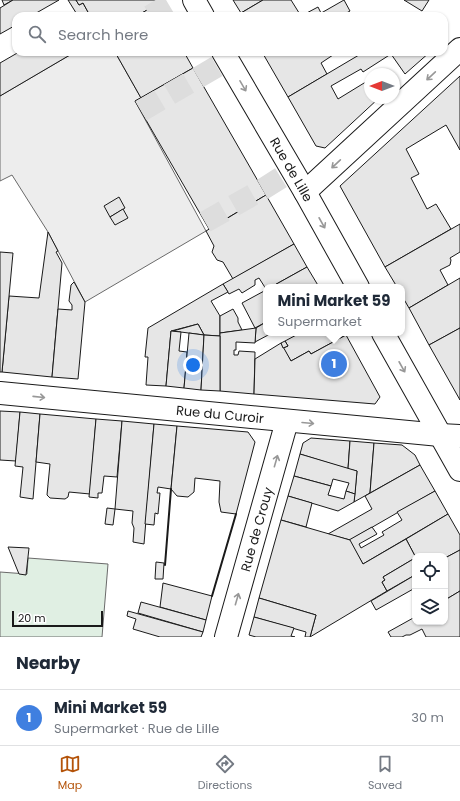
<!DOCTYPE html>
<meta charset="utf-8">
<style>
body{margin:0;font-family:Poppins,sans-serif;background:#f2f2f3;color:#1f2937}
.controls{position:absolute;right:12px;bottom:12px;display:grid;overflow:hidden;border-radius:8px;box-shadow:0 1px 3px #0004}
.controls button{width:36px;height:36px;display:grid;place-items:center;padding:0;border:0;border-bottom:1px solid #e0e1e3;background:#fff;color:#1f2937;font:20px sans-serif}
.compass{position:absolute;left:364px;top:68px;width:36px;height:36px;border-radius:50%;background:#fff;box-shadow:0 1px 3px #0004;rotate:270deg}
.scale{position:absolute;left:12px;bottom:10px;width:91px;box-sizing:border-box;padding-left:4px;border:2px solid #1a1a1a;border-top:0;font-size:11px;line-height:14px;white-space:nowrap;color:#1a1a1a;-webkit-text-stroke:3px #fff;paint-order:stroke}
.you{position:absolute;left:193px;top:365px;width:14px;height:14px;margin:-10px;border:3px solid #fff;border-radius:50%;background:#1a73e8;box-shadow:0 0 0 6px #1a73e833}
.badge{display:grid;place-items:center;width:26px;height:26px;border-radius:50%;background:#b45309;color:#fff;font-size:13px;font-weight:700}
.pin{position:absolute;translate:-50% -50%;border:2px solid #fff;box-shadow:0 1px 4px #0006}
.popup{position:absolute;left:263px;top:284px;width:142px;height:52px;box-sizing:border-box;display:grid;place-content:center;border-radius:8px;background:#fff;filter:drop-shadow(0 1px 3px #0005);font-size:13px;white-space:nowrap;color:#747a83}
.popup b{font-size:15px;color:#1f2937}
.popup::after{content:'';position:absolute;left:50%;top:100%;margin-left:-8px;border:8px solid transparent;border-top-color:#fff}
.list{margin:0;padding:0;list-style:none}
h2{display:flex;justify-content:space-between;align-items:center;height:52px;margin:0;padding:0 16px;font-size:17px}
h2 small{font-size:13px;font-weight:400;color:#747a83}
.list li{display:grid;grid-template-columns:26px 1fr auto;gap:12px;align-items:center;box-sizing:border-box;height:56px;padding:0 16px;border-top:1px solid #e0e1e3}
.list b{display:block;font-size:15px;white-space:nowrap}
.list p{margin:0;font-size:13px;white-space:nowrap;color:#747a83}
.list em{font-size:13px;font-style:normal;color:#747a83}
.icon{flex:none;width:22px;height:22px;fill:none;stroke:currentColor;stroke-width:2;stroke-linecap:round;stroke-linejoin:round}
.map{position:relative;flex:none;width:460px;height:637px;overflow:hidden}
.search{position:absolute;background:#fff;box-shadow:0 1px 3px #0004;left:12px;right:12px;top:12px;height:44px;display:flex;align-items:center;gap:10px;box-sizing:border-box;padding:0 14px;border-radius:12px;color:#747a83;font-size:15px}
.sheet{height:108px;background:#fff}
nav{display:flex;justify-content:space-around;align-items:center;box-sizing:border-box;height:56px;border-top:1px solid #e0e1e3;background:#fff;font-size:11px;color:#747a83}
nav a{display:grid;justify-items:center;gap:2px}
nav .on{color:#b45309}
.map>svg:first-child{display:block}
.green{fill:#e0efe3;stroke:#6a6a6a}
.parking{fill:#ededed;stroke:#6a6a6a}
.building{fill:#e6e6e6;stroke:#1a1a1a}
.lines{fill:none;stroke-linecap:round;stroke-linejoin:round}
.minor-tunnel{stroke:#ddd;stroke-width:22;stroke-dasharray:22 11;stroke-linecap:butt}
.minor-casing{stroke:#1a1a1a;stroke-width:24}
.minor{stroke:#fff;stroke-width:22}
.wall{stroke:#1a1a1a;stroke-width:2}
.oneway{stroke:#989898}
.labels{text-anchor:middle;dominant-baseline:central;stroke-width:3;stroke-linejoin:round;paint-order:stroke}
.street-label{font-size:13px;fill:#1a1a1a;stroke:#fff}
</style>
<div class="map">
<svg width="460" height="637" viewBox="0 0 460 637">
<rect width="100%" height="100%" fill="#fff"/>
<!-- green -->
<path class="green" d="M28 558 108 564 102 637H0V572L27 574Z"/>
<!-- parking -->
<path class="parking" d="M75 52H115L141 98 135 101 206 231 85 302 48 232 12 175 0 181V96Z"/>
<!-- building -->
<g class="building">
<path d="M2 0H13L4 5Z"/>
<path d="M13 0H59L31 16H16V25L0 34V8Z"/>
<path d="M68 0H76L79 5 83 3 88 12 81 16H78Z"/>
<path d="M76 0H155L157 4 137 16H81L88 12 83 3 79 5Z"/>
<path d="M233 0H263L241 13Z"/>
<path d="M263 0H291L301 16H242L241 13Z"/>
<path d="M344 0 350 11 341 16H316Z"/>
<path d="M404 0H429L422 11Z"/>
<path d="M157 4 164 16H137Z"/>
<path d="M318 7 321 13 316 16H301Z"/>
<path d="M19 52H75L0 96V63Z"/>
<path d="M115 52H184L193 68 141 98Z"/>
<path d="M262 52H336V53L321 63 327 74 288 97Z"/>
<path d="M364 52H430L405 74 391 54 363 72 361 69 331 86 338 99 369 80 370 98H379L325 148 316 146 288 97Z"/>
<path d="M193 68 266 195 209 229 135 101Z"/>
<path d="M460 76V150L446 125 406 149 419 174 411 178 427 209 436 204 451 229 385 267 340 186Z"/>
<path d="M266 195 294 244 233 279 223 262 217 260 212 252 214 246 206 231Z"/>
<path d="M119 197 125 208 110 217 104 206Z"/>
<path d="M123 209 128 218 115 225 110 217Z"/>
<path d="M460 224V252L450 258 451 260 450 265 440 270 448 285 409 308 402 296V287H397L385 267Z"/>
<path d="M48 232 58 251 56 252 62 263 52 377 2 372 9 296 39 298Z"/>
<path d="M294 244 307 267 271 287H266V289L259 278 255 280V285L242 293 239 289 229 294 223 284Z"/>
<path d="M0 252 13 253 2 372H0Z"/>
<path d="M307 267 319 287H271Z"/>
<path d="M460 278V328L429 345 409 308Z"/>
<path d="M74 282 85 302 78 379 52 377 58 309 72 310V305L69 301 71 285Z"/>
<path d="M223 284 228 292 211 301 220 316V336L204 335 198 324 171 331 166 386 146 385 148 357H145L148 328Z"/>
<path d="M266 290V322L255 328 242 303Z"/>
<path d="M233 309 238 318V322L242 330 220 333V316Z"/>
<path d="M266 322V333H272L255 342 256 328Z"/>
<path d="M198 324 204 335 173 331Z"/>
<path d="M256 328 255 343 236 342V350H234V355H238L239 351 255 352 254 394 220 391V333Z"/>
<path d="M460 328V400L429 345Z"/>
<path d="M171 331 181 332 179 351 187 352 184 388 166 386Z"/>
<path d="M189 333 204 335 201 390 184 388Z"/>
<path d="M300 333H345L346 335 311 354 309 351 291 361 283 348 288 346 285 341Z"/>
<path d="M204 335 220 336V391L201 390Z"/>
<path d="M346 335 380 397 375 404 254 394 255 359 281 343 291 361 309 351 311 354Z"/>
<path d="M285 341 288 346 283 348 281 343Z"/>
<path d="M0 411 20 412 16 461 0 460Z"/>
<path d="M20 412 40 414 33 499 20 497 23 467 15 466Z"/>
<path d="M40 414 96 419 90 494 69 492 68 497 65 499 50 498 47 495 50 464 36 462Z"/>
<path d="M96 419 122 421 117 477 104 476 102 493H98V498L89 497Z"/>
<path d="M122 421 154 424 144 544 133 542 134 528 132 523 133 511 115 509Z"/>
<path d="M154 424 177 426 171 489 158 487 157 493H160L158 514 155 513 154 525 145 524Z"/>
<path d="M177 426 248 432 255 442 236 514 221 512 219 502 220 481 195 478 194 492 188 497 177 496 171 489Z"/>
<path d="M311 438 350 441 348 469 300 454 303 443Z"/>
<path d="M350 441 374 443 370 493 354 502 357 471 348 469Z"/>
<path d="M374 443 402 445 415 455 420 465 370 493Z"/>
<path d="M300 454 357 471 355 494 346 491 349 483 333 479 331 486 294 476Z"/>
<path d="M420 465 435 491 350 540 328 534 372 509 365 496Z"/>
<path d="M294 476 331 486 328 495 344 499 346 491 355 494 354 502 338 511 288 496Z"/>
<path d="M435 491 448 514 363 564 349 540 372 527 377 534 359 544 361 548 384 535 382 532 402 520 397 512Z"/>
<path d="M288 496 312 503 306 527 281 520Z"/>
<path d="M107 508 115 509 113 525 105 524Z"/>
<path d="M448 514 460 535V550L445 558V556H415L406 539Z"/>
<path d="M281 520 350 540 363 564 406 539 415 556V558L383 577 385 580 382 582 387 591 310 637 316 615 259 598Z"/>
<path d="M8 547 29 548 26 575 19 574Z"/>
<path d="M460 550V591L445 600V558Z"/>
<path d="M415 558V575L387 591 382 582 385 580 383 577Z"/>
<path d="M156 562 164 563 163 579H155Z"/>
<path d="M415 575V588L376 610 371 601Z"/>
<path d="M163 583 212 596 206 620 160 607Z"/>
<path d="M460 591V637H426L422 629 410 635H406L402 637H391L388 632 415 617V622H445V600Z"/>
<path d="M259 598 316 615 310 637H305L306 632 254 617Z"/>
<path d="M141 602 206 620 203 632 138 613Z"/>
<path d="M128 611 203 632 201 637H160L133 629 136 619 127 616Z"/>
<path d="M254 617 294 628 291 636 295 637H256L249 635Z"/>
</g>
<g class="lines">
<!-- minor-tunnel -->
<g class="minor-tunnel">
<path d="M150 16 177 0"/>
<path d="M141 111 228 60"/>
<path d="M205 222 263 189 293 170"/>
</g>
<defs>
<g id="minor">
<path d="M194 0 203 16"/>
<path id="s1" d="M223 52 305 192 358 287"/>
<path d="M305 192 460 49"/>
<path d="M383 333 460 470"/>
<path id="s2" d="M0 393 440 435 460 436"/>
<path id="s3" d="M226 637 287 421"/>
</g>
</defs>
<!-- minor casing -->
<use href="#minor" class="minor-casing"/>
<!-- minor -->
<use href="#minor" class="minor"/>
<!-- wall -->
<g class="wall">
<path d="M165 565 171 489"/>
<path d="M212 596 236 514"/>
</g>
</g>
<!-- one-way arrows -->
<defs><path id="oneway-shaft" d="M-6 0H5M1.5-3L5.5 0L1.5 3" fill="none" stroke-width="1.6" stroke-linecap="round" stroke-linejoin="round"/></defs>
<g class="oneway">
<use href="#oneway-shaft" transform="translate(431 76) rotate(137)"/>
<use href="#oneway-shaft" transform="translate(243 86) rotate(60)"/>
<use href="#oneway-shaft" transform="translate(336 164) rotate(137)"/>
<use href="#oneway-shaft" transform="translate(322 223) rotate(61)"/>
<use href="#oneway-shaft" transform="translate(402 367) rotate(61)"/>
<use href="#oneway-shaft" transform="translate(39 397) rotate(6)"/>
<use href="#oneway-shaft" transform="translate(308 423) rotate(5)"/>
<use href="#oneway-shaft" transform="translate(276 461) rotate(-74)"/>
<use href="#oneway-shaft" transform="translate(237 599) rotate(-74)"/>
</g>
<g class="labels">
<!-- street labels -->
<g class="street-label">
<text stroke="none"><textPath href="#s1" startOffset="136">Rue de Lille</textPath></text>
<text stroke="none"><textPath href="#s2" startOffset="221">Rue du Curoir</textPath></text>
<text stroke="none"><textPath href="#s3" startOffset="112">Rue de Crouy</textPath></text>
</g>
</g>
</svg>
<div class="controls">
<button><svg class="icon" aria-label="locate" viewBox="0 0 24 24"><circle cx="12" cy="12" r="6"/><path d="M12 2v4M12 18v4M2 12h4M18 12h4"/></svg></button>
<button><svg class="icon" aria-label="layers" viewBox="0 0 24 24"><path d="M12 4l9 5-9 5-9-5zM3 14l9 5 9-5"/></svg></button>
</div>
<svg class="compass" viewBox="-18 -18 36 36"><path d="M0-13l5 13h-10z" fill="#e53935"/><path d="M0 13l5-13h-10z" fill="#747a83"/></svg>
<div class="scale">20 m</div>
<div class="you"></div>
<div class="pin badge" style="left:334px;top:364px;background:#3f7fe0">1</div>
<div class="popup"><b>Mini Market 59</b>Supermarket</div>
<div class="search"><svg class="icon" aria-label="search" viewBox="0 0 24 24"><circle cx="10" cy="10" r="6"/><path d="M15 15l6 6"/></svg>Search here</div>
</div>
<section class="sheet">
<h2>Nearby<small></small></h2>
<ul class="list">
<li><span class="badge" style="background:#3f7fe0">1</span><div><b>Mini Market 59</b><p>Supermarket · Rue de Lille</p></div><em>30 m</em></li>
</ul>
</section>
<nav>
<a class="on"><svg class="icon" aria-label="map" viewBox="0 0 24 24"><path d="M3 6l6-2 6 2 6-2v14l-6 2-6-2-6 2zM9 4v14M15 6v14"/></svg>Map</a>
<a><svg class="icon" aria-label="directions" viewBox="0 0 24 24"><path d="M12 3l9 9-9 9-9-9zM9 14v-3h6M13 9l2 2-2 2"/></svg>Directions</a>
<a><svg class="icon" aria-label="saved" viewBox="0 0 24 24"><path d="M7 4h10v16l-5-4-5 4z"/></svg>Saved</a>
</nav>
